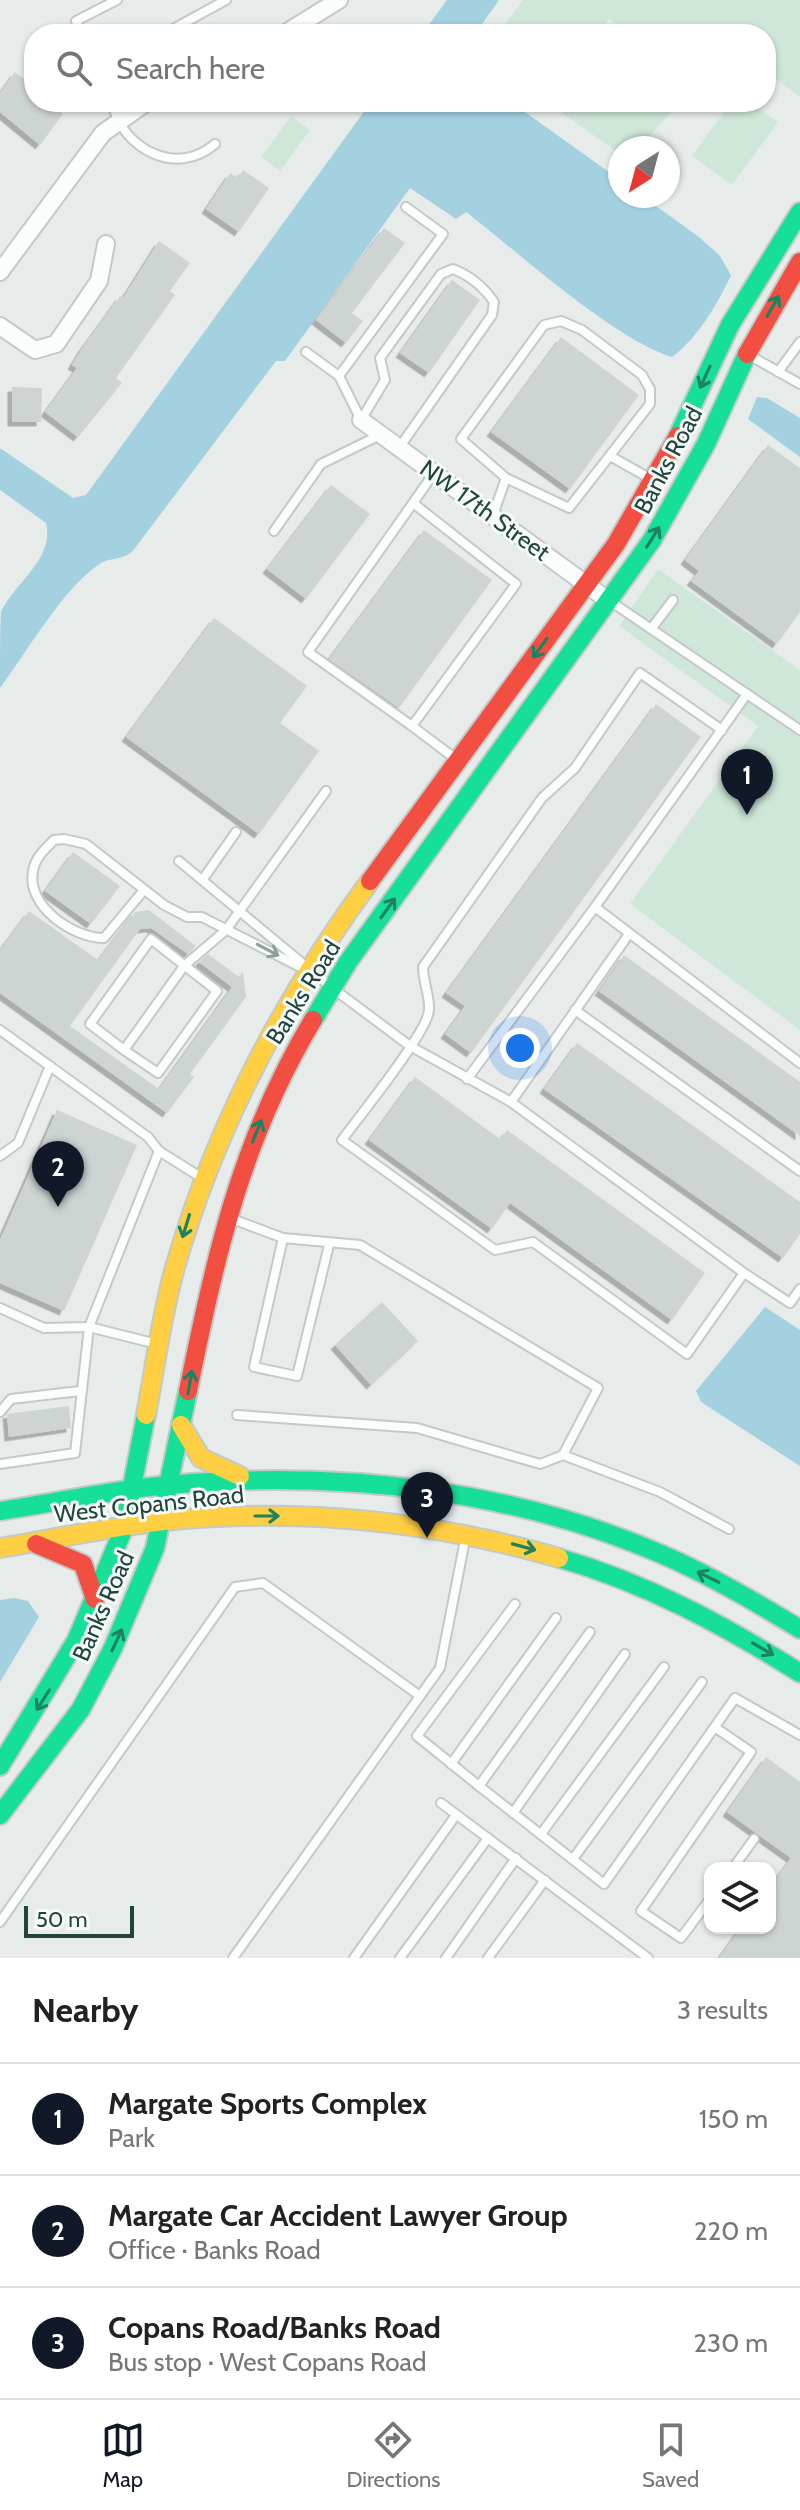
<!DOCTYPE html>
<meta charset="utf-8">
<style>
body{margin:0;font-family:Cabin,sans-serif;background:#f6f6f6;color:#222}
.controls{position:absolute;right:24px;bottom:24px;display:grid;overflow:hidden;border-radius:16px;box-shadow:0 2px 6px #0004}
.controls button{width:72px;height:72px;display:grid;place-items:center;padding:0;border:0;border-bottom:2px solid #e0e0e0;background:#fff;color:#222;font:40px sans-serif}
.compass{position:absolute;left:608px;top:136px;width:72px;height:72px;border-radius:50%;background:#fff;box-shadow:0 2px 6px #0004;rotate:216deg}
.scale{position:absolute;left:24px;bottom:20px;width:110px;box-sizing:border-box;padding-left:8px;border:4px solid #21443e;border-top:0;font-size:22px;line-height:28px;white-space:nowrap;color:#21443e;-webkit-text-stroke:6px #f6fbf9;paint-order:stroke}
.you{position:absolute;left:520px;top:1048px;width:28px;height:28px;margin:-20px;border:6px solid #fff;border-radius:50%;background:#1a73e8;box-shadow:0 0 0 12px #1a73e833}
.badge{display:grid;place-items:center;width:52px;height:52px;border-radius:50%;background:#111827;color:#fff;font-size:26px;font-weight:700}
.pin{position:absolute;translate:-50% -66px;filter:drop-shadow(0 2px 4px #0008)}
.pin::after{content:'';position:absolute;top:42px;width:28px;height:24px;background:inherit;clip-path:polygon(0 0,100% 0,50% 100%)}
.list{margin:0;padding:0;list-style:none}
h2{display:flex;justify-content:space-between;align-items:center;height:104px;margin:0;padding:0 32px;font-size:34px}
h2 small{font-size:26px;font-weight:400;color:#767676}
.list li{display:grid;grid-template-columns:52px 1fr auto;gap:24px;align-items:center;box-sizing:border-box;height:112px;padding:0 32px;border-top:2px solid #e0e0e0}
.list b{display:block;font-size:30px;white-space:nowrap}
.list p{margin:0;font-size:26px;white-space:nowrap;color:#767676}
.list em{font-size:26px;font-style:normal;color:#767676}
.icon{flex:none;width:44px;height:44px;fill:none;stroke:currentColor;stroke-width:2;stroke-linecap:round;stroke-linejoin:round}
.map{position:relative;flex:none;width:800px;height:1958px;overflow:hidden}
.search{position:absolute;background:#fff;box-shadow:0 2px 6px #0004;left:24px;right:24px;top:24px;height:88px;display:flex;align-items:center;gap:20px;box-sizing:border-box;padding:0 28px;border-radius:32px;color:#767676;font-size:30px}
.sheet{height:440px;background:#fff}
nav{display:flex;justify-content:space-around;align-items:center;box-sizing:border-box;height:112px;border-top:2px solid #e0e0e0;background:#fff;font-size:22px;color:#767676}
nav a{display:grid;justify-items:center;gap:4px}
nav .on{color:#111827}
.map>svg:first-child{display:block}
.green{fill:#cfe7d9}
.water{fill:#a3d1e0}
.building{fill:#cdd4d2;filter:url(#shadow)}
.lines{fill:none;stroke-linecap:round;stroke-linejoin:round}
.lane-casing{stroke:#c4c9c8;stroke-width:12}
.street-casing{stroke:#c4c9c8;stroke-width:20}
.fast-casing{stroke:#c2cac8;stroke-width:22}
.slow-casing{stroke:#c2cac8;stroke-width:22}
.jam-casing{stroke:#c2cac8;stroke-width:22}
.lane{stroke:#fbfcfc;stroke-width:8}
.street{stroke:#fbfcfc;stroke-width:16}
.fast{stroke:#16e098;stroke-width:18}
.slow{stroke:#ffcf43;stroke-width:18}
.jam{stroke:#f24e42;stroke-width:18}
.oneway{stroke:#1d8262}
.oneway2{stroke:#8ea09d}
.labels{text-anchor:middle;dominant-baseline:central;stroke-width:6;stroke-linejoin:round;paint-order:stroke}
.street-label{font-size:24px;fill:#21443e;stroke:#f6fbf9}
</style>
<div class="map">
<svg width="800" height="1958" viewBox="0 0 800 1958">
<defs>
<filter id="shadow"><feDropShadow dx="-4.5" dy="4.5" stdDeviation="0" flood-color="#0004"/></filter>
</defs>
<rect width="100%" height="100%" fill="#e7eceb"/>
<!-- green -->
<g class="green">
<path d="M523 0H800V97L766 72V34H630L609 19 598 34H498Z"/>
<path d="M564 102H680L639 148H620V154L562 113Z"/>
<path d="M731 102H750L778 122 732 185 692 156Z"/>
<path d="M291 116 310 130 280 171 261 157Z"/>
<path d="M658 569 800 670V1030L630 904 758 726 619 626Z"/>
</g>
<!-- water -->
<g class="water">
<path d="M447 0H499L475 34H422Z"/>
<path d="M371 102H511L620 180V196H642L699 237 720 256 731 275C719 302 697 339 672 357 613 339 518 252 466 212L456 219 410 188 285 361H276L132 552C121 561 108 557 98 565 63 589 26 653 0 688 0 670 0 626 1 612 14 583 55 559 46 523L0 490V448L73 498 86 495Z"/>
<path d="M757 397 767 398 800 418V457L748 419Z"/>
<path d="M765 1307 800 1330V1466L701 1402 696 1391Z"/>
<path d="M14 1598 28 1601 39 1617 0 1682V1600Z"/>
</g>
<!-- building -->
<g class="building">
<path d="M15 72 34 86V102H47L63 114 40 145 0 112V93Z"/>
<path d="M243 170 269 188 239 232 206 209 230 173 237 178Z"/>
<path d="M384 228 405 243 352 313 363 321 346 343 316 320Z"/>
<path d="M159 241 190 263 170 291 175 295 116 378 122 383 78 437 45 412 77 368 72 365 83 347 120 296 123 298Z"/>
<path d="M452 280 480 300 429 373 400 353Z"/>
<path d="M561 337 639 395 570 489 491 432Z"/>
<path d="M12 387 42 388 41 422H12Z"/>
<path d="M768 445 800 468V612L777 644 691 581 699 571 685 560Z"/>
<path d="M331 485 370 514 306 599 267 569Z"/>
<path d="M424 530 492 580 399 708 329 659Z"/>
<path d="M214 618 307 686 280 723 319 751 259 834 126 737Z"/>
<path d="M656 704 701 737 471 1053 445 1034 465 1006 446 993Z"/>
<path d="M73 852 120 886 91 924 45 891Z"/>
<path d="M149 910 196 946 188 954 151 928 140 929 70 1026 159 1089 232 987 199 962 208 954 239 977 243 971 246 997 190 1074 194 1077 167 1113 0 993V950L29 911 98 960 135 912Z"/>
<path d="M624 955 800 1082V1136L599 991Z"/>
<path d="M577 1043 800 1202V1234L783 1258 544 1089Z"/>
<path d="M415 1077 500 1139 507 1130 705 1273 672 1320 510 1203 492 1229 369 1140Z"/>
<path d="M57 1110 137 1145 64 1311 0 1283V1240Z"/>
<path d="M382 1302 418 1341 371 1385 335 1345Z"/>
<path d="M69 1406 71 1428 9 1437 7 1414Z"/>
<path d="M766 1757 800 1782V1958H719L740 1928H770V1887L791 1858 727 1812Z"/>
</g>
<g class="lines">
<defs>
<g id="lane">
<path d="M82 34 76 21 117 0"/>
<path d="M164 34 226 0"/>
<path d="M112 102C121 148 176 178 215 144"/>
<path d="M306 352 339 376"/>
<path d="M749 355 800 384"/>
<path d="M778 372 800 342"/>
<path d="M361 420 385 380 380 358 441 274 453 269C471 276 483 286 494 302L492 315 399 448"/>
<path d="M361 420 339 376 443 234 406 207"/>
<path d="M610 456 651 479"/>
<path d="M413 503 434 473"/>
<path d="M493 515 506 478 461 439 544 325 561 321 582 330 642 375 650 389V404L569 508 506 478"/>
<path d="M274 531 321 464 380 435"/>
<path d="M610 601 800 730"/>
<path d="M651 629 673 600"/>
<path d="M412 726 308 652 413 503 516 584 412 726 457 760"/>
<path d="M179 861 331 987 410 1046 511 1102 744 1273 687 1354 533 1242 495 1250 342 1140C358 1118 428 1032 429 1010 430 996 423 982 423 967L542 798 575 768 640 673 722 730"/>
<path d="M203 879 236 832"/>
<path d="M144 890 104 938C73 938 26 906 33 871 35 858 45 849 54 840L64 839 86 844 164 905 187 917H202L300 967H305"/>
<path d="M595 907 747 694"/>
<path d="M575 1010 800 1171"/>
<path d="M0 1030 148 1137 159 1151 202 1178"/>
<path d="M124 1050 90 1024 151 939 217 991 158 1073 124 1050 184 966 226 930 326 791"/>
<path d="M467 1079 595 907 800 1063"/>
<path d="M511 1102 629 934"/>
<path d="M0 1156 18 1143 50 1066"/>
<path d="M227 1217 283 1238 360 1245 598 1388 563 1455 540 1464 417 1428 237 1415"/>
<path d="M283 1238 254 1367 297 1376 329 1245"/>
<path d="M744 1273 790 1303 800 1289"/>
<path d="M0 1308 44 1328 89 1327 157 1344"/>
<path d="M0 1412 11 1399 80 1391"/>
<path d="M563 1455 660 1492 729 1529"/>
<path d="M0 1464 75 1453 89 1327 159 1151"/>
<path d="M590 1632 479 1786 604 1884 735 1698 800 1735"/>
<path d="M451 1764 556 1618"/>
<path d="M479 1786 417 1736 515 1604"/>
<path d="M441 1803 648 1958"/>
<path d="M513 1813 625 1654"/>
<path d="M541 1834 664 1667"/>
<path d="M573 1859 702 1682"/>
<path d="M733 1868 754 1839"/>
<path d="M710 1899 681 1938 641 1911 751 1752 716 1728"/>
<path d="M0 1922 235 1587 263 1583 420 1696"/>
<path d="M233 1958 440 1668 466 1535"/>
<path d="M354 1958 456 1815"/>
<path d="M400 1958 488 1838"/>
<path d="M446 1958 516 1858"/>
<path d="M488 1958 545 1880"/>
</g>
<g id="street">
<path d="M284 34 339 0"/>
<path d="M0 272 103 133 147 102"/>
<path d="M0 326 35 350 56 344 99 281 106 244"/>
<path d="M361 420 609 601"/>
</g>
<g id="fast">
<path d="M678 436 730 325 800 212"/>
<path d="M313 1020 348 962 652 540 706 444 747 354"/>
<path d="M0 1511C64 1501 128 1487 192 1483 350 1472 515 1491 661 1554 710 1575 755 1602 800 1629"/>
<path d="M559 1558C646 1583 724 1625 800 1673"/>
<path d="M0 1766 76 1641 124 1528 146 1415"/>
<path d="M0 1815 81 1709 113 1648 155 1548 188 1391"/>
</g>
<g id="slow">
<path d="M146 1415C155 1368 161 1318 174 1271 214 1130 283 999 370 881"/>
<path d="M181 1425 201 1458 240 1476"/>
<path d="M0 1548C66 1537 132 1522 198 1518 320 1510 442 1524 559 1558"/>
</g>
<g id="jam">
<path d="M747 354 800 262"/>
<path d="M370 881 616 544 678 436"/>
<path d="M188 1391C216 1255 240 1142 313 1020"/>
<path d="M36 1544 83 1564 95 1599"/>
</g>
</defs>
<!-- lane casing -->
<use href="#lane" class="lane-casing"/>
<!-- street casing -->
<use href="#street" class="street-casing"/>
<!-- fast casing -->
<use href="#fast" class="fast-casing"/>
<!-- slow casing -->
<use href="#slow" class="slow-casing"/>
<!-- jam casing -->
<use href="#jam" class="jam-casing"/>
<!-- lane -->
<use href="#lane" class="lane"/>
<!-- street -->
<use href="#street" class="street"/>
<!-- fast -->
<use href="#fast" class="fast"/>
<!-- slow -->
<use href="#slow" class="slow"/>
<!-- jam -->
<use href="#jam" class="jam"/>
</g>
<!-- one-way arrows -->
<defs><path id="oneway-shaft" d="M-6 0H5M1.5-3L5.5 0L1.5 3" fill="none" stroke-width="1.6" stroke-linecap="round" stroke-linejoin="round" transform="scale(2)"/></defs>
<g class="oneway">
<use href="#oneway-shaft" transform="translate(773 306) rotate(-60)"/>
<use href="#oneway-shaft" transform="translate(705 377) rotate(115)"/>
<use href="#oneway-shaft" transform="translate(653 537) rotate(-58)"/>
<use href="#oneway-shaft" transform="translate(540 648) rotate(126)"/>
<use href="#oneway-shaft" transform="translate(388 908) rotate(-54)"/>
<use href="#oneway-shaft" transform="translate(257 1131) rotate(-68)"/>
<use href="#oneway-shaft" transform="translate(186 1226) rotate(107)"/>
<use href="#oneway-shaft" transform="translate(190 1382) rotate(-80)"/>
<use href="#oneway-shaft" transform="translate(267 1516)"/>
<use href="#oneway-shaft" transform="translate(524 1547) rotate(15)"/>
<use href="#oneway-shaft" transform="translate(708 1577) rotate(-154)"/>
<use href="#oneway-shaft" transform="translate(117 1640) rotate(-65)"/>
<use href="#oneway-shaft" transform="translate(763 1649) rotate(30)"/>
<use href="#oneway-shaft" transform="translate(43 1700) rotate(122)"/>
</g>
<use class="oneway2" href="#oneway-shaft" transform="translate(268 950) rotate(28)"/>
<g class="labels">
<!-- street labels -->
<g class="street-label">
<text transform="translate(668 460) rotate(-62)">Banks Road</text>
<text transform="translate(485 510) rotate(36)">NW 17th Street</text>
<text transform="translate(303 992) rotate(-58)">Banks Road</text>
<text transform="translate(149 1504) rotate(-6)">West Copans Road</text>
<text transform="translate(103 1606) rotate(-66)">Banks Road</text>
</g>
</g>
</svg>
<div class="controls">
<button><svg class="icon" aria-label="layers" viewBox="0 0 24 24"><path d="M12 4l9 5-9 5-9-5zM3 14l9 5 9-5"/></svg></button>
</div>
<svg class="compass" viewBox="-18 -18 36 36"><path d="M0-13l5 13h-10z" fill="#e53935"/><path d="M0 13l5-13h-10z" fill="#767676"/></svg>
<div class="scale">50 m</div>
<div class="you"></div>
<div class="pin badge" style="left:747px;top:815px">1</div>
<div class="pin badge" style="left:58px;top:1207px">2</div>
<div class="pin badge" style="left:427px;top:1538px">3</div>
<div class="search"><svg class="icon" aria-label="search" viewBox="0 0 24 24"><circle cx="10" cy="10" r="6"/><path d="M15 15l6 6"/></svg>Search here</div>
</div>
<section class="sheet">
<h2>Nearby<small>3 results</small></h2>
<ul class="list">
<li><span class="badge">1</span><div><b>Margate Sports Complex</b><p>Park</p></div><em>150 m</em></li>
<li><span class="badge">2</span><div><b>Margate Car Accident Lawyer Group</b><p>Office · Banks Road</p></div><em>220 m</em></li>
<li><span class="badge">3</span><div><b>Copans Road/Banks Road</b><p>Bus stop · West Copans Road</p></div><em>230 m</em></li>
</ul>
</section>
<nav>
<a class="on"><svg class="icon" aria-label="map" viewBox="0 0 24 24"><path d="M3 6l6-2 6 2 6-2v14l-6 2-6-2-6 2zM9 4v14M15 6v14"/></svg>Map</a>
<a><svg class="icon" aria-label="directions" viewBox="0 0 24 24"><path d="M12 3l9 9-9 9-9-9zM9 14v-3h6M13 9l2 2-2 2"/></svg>Directions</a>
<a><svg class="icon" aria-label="saved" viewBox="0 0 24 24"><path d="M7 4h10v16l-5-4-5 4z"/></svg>Saved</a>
</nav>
